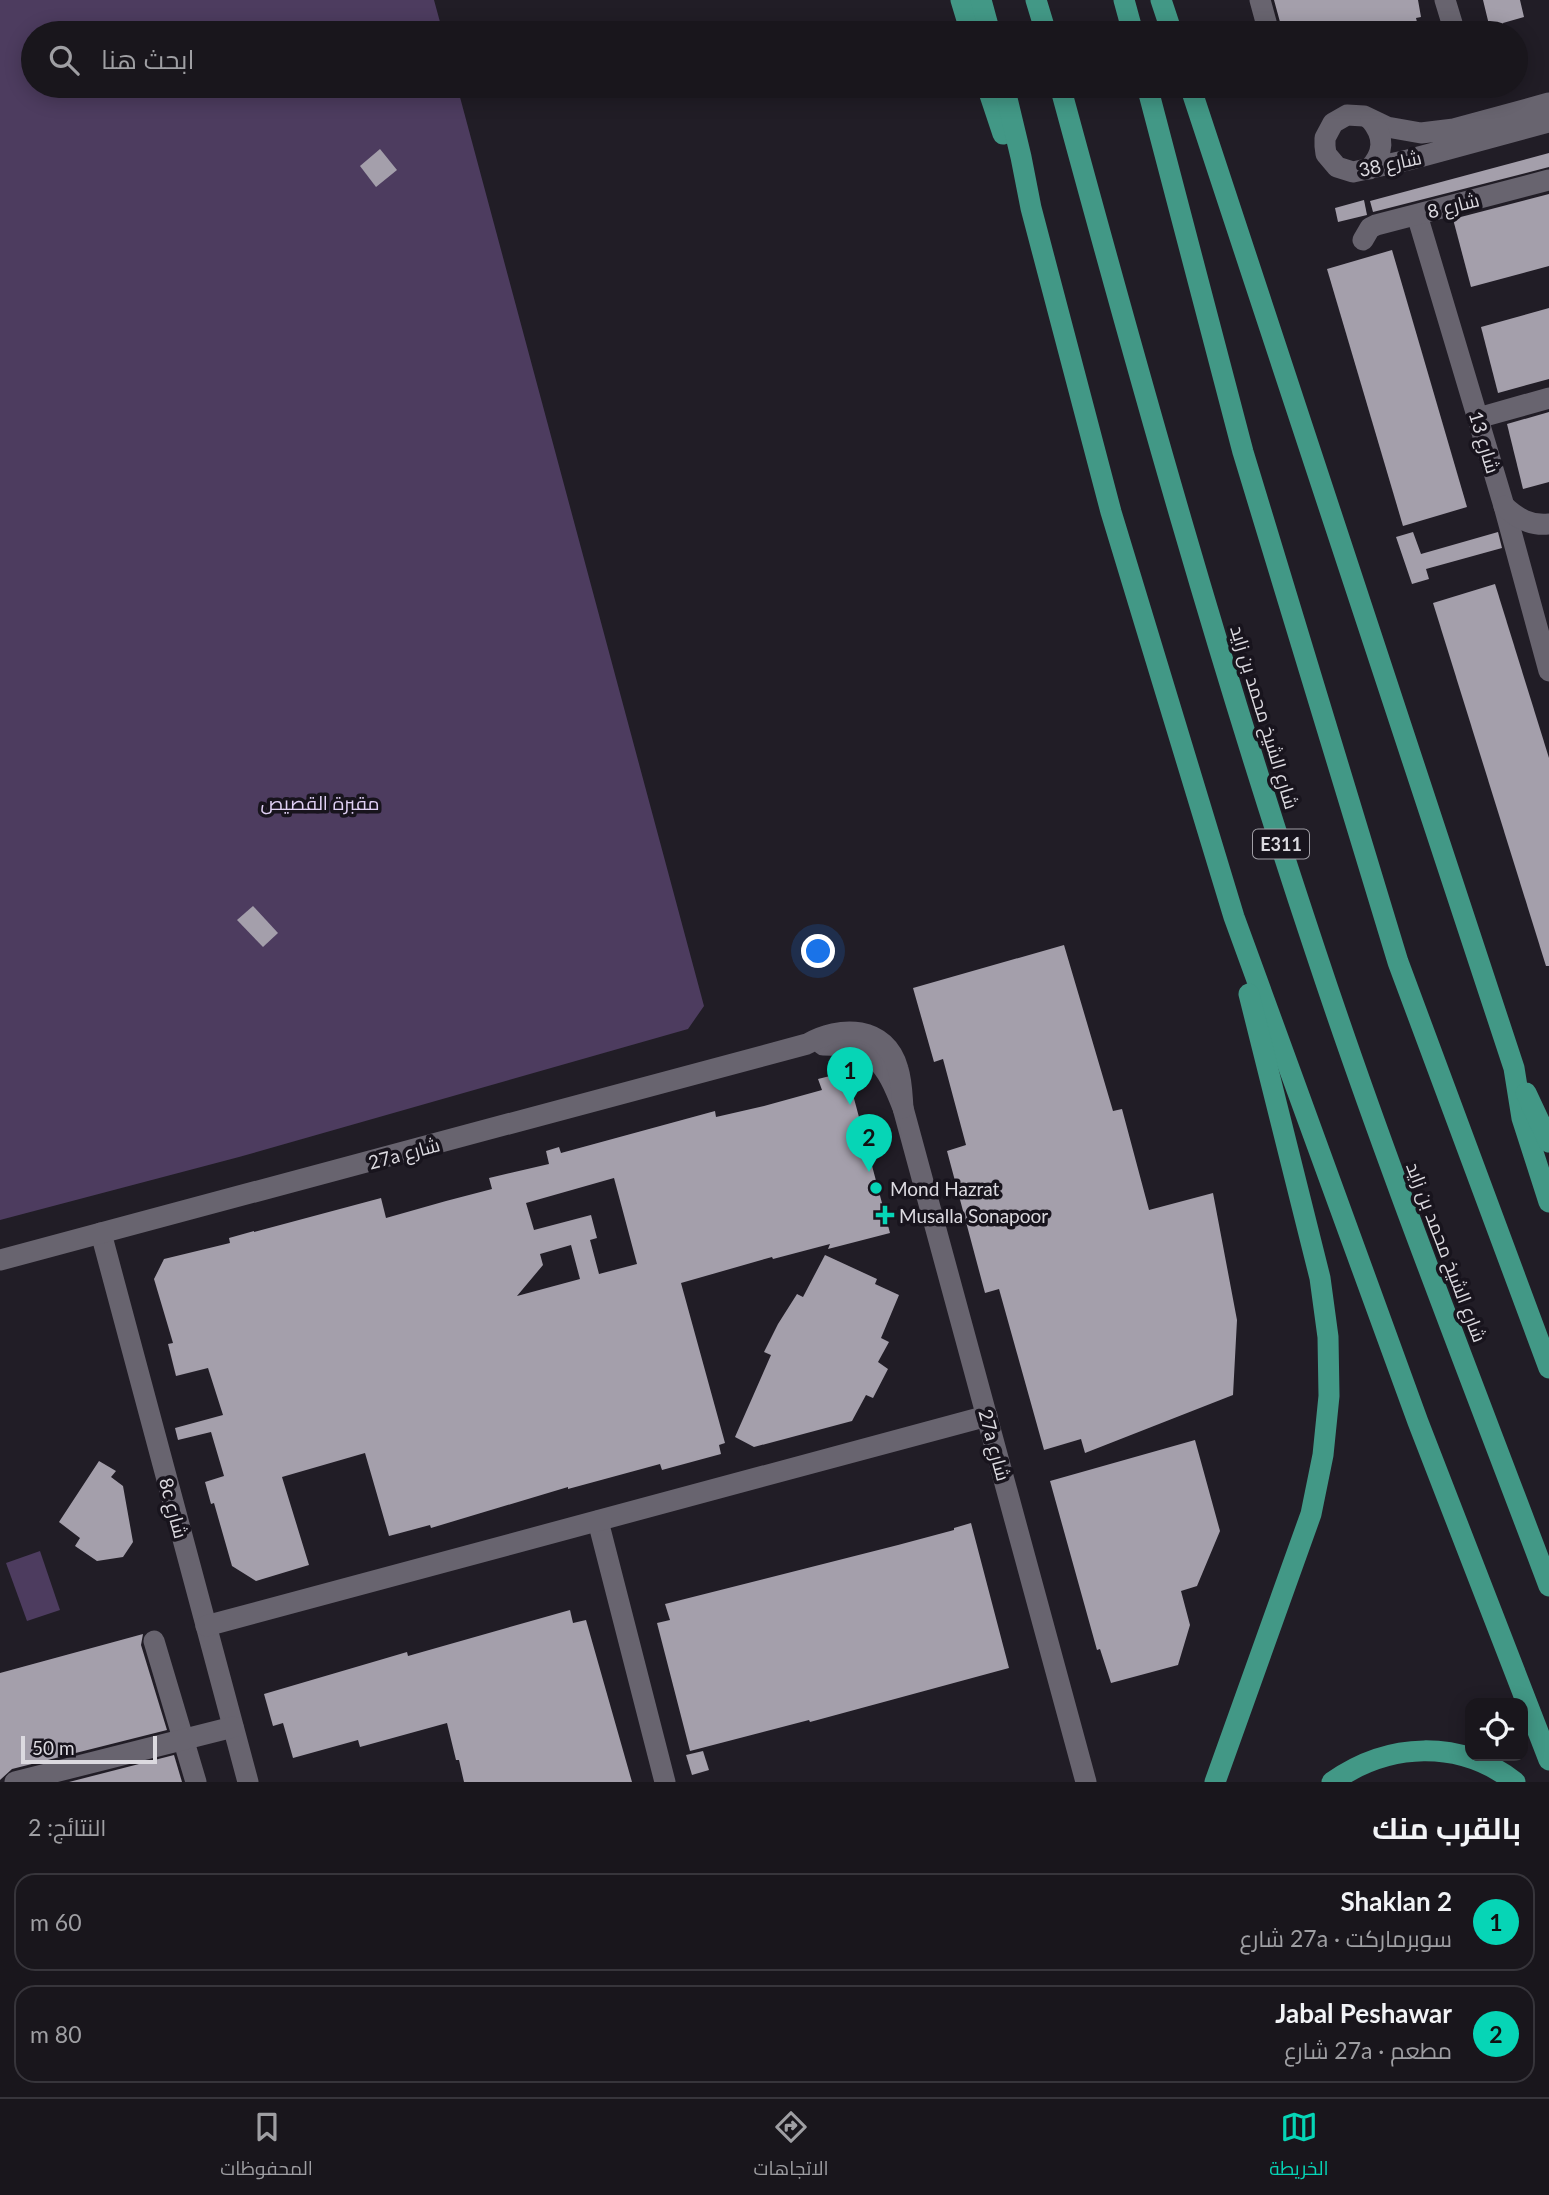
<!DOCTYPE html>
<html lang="ar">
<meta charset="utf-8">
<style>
body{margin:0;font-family:Lato,Cairo,sans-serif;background:#262329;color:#f1f3f6;direction:rtl}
.controls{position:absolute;right:21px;bottom:21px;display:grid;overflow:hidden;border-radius:14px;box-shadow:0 4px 18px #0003}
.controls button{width:63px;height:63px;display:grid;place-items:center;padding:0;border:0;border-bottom:2px solid #37353b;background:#19161c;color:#f1f3f6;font:35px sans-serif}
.scale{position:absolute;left:21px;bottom:18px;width:136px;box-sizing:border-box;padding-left:7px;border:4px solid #dcdae0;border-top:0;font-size:19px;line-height:24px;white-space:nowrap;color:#dcdae0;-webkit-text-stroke:5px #18141d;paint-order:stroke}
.you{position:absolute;left:819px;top:952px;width:24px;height:24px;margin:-18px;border:5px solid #fff;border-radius:50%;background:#1a73e8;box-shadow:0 0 0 10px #1a73e833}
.badge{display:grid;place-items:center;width:46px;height:46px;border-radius:50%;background:#06d5b6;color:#111;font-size:23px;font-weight:700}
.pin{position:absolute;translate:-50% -58px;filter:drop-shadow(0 2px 4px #0008)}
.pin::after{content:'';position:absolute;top:37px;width:24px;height:21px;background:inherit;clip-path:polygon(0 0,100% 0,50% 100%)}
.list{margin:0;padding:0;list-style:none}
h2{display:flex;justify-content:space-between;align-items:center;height:91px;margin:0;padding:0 28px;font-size:30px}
h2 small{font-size:23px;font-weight:400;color:#9f9fa3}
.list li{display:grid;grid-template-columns:46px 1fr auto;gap:21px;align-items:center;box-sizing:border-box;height:98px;margin:0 14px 14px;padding:0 14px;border:2px solid #37353b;border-radius:21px}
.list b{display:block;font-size:26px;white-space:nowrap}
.list p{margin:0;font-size:23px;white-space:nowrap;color:#9f9fa3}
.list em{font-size:23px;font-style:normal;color:#9f9fa3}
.icon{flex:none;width:38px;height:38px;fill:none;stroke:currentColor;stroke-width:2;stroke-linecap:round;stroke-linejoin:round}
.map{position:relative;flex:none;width:1549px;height:1782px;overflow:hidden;direction:ltr}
.search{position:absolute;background:#19161c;box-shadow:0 4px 18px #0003;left:21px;right:21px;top:21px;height:77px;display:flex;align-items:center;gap:18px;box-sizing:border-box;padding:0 24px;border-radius:38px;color:#9f9fa3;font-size:26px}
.sheet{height:315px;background:#19161c}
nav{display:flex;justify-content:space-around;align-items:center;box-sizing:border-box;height:98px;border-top:2px solid #37353b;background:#19161c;font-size:19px;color:#9f9fa3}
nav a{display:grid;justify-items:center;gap:4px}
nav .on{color:#06d5b6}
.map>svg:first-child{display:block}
.green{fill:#4d3c5f}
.building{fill:#a49fab;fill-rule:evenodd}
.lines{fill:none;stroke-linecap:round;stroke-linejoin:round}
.minor{stroke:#68646f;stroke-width:21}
.motorway{stroke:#429886;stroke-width:21}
.poi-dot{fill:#06d5b6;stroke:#18141d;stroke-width:2.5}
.labels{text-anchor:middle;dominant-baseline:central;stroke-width:7;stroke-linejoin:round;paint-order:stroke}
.shield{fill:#18141d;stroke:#a19fa6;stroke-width:2}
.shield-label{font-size:18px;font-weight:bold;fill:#dcdae0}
.street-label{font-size:19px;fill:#dcdae0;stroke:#18141d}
.park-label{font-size:19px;fill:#e1d1f5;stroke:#18141d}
.poi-label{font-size:19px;fill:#dcdae0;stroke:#18141d;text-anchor:start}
</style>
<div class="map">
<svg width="1549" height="1782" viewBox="0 0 1549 1782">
<rect width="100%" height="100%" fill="#211d26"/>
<!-- green -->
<g class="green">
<path d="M0 0H434L443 33H33V86H457L704 1006 688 1029 239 1157 0 1220Z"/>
<path d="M40 1551 60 1610 27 1621 6 1563Z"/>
</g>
<!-- building -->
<g class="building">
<path d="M1274 0H1418L1421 17 1416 18 1419 30 1406 33H1283Z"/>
<path d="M1483 0H1520L1524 17 1503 23 1505 33H1491Z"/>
<path d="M380 149 397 170 376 187 360 166Z"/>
<path d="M1549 153V167L1373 212 1370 201Z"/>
<path d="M1549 194V266L1471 287 1453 219Z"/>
<path d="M1364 200 1367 215 1338 222 1335 208Z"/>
<path d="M1392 250 1467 507 1403 526 1327 269Z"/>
<path d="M1549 308V379L1498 393 1481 327Z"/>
<path d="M1549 412V482L1523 489 1507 424Z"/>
<path d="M1413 532 1421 554 1498 532 1502 548 1426 569 1429 579 1412 584 1396 537Z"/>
<path d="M1495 584 1549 758V966H1546L1433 603Z"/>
<path d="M253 906 278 933 263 947 237 920Z"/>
<path d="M1064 945 1113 1111 1122 1109 1149 1210 1213 1193 1237 1320 1233 1395 1085 1453 1081 1439 1044 1450 999 1289 985 1293 947 1151 966 1145 943 1059 934 1062 913 988Z"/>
<path d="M830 1076 852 1091 890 1233 828 1249 830 1244 773 1259 772 1257 681 1283 725 1443 719 1445 721 1454 662 1470 660 1464 568 1489V1487L431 1528 430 1525 389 1536 365 1453 282 1477 309 1565 256 1581 232 1566 214 1503 211 1504 205 1482 224 1476 211 1432 178 1440 175 1428 223 1415 208 1368 176 1376 168 1344 173 1343 154 1279 164 1259 230 1243 229 1238 254 1231V1232L381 1198 386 1218 446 1201 492 1189 489 1178 549 1164 546 1151 559 1147 561 1153 715 1111 716 1117 764 1106 822 1090 818 1079ZM614 1178 637 1264 599 1274 590 1240 597 1238 591 1215 534 1230 526 1203ZM571 1245 580 1279 517 1296 543 1265 540 1254Z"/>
<path d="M825 1255 877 1279 875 1284 899 1295 881 1338 889 1342 878 1362 888 1369 873 1398 866 1395 852 1421 754 1447 735 1437 771 1355 764 1352 778 1324 797 1294 803 1297Z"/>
<path d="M1195 1440 1220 1531 1197 1586 1181 1591 1190 1625 1178 1665 1111 1683 1100 1649 1097 1650 1050 1481Z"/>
<path d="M99 1461 116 1471 111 1477 123 1486 133 1542 123 1557 97 1561 75 1546 80 1538 59 1522Z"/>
<path d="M971 1523 1009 1668 810 1722 809 1720 690 1751 657 1623 670 1620 665 1604 898 1545 954 1530V1528Z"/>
<path d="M570 1610 573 1623 586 1620 632 1782H464L459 1760H456L447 1723 360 1747 358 1740 293 1758 283 1723 273 1726 264 1694 407 1652 408 1656Z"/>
<path d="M143 1634 141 1645 167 1730 12 1769 0 1780V1673Z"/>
<path d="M703 1751 709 1770 692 1775 686 1755Z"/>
<path d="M174 1755 182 1782H69Z"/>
</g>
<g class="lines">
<!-- minor -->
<g class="minor">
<path d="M1260 0 1269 33"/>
<path d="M1445 0 1452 23 1451 33"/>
<path d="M1549 103 1454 129 1421 133 1387 127 1364 116 1347 115 1333 123 1325 138V146L1326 154 1337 167 1353 172 1408 160 1549 122"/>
<path d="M1369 169C1384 153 1385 137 1371 120"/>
<path d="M1417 215 1504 506 1549 671"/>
<path d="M1363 240 1370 228 1376 225 1549 180"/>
<path d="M1478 418 1549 398"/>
<path d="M1504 506C1517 518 1530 526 1549 524"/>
<path d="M823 1045C875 1046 885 1062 903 1108L1086 1782"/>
<path d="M101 1233 248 1782"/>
<path d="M0 1260 807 1044C840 1025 886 1025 898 1069 902 1082 902 1095 903 1108"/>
<path d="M598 1521 665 1782"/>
<path d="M206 1626 987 1416"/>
<path d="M154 1641 196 1782"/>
<path d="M15 1782 233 1727"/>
</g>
<!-- motorway -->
<g class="motorway">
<path d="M961 0 971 33"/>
<path d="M981 0 990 33"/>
<path d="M1036 0 1046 33"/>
<path d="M1124 0 1133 33"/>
<path d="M1161 0 1172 33"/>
<path d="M987 86 1003 134"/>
<path d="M1004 86 1021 157 1031 208 1111 512 1234 917 1418 1422 1549 1760"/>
<path d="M1060 86C1139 377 1220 667 1316 953 1387 1167 1470 1376 1549 1586"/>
<path d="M1147 86 1243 452 1398 962 1549 1368"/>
<path d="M1190 86 1514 1068 1522 1118 1549 1202"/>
<path d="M1526 1093 1549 1142"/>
<path d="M1215 1782 1311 1514 1323 1455 1329 1396 1328 1337 1320 1278 1249 994"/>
<path d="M1332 1782C1389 1742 1459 1739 1515 1782"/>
</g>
</g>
<!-- markers -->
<g class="poi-dot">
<circle cx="876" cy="1188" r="7"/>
<path d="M881.5 1204.5h7v7h7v7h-7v7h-7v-7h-7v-7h7z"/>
</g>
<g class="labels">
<!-- shield labels -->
<rect class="shield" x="1253" y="829.5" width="56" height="29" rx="5"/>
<g class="shield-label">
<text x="1281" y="844">E311</text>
</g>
<!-- street labels -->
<g class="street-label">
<text transform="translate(1390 163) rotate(-12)">شارع 38</text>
<text transform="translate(1453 205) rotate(-14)">شارع 8</text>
<text transform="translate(1485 442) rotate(73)">شارع 13</text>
<text transform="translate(1265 717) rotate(73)">شارع الشيخ محمد بن زايد</text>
<text transform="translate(404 1153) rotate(-15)">27a شارع</text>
<text transform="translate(1447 1252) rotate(69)">شارع الشيخ محمد بن زايد</text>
<text transform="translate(995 1445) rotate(75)">27a شارع</text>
<text transform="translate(174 1508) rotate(75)">8c شارع</text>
</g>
<!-- park labels -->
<g class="park-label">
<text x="320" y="802">مقبرة القصيص</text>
</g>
<!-- poi labels -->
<g class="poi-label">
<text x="890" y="1188">Mond Hazrat</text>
<text x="899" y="1215">Musalla Sonapoor</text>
</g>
</g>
</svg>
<div class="controls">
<button><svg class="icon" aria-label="locate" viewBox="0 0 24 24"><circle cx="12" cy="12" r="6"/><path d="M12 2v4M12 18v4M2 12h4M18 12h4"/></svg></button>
</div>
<div class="scale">50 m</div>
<div class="you"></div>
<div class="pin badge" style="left:850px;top:1105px">1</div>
<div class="pin badge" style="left:869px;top:1172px">2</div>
<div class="search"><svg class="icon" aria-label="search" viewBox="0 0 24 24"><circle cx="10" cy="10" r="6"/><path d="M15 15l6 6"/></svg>ابحث هنا</div>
</div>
<section class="sheet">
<h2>بالقرب منك<small>النتائج: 2</small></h2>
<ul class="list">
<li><span class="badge">1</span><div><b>Shaklan 2</b><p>سوبرماركت · 27a شارع</p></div><em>60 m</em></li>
<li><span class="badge">2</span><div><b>Jabal Peshawar</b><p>مطعم · 27a شارع</p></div><em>80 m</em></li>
</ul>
</section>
<nav>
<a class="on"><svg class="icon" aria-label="map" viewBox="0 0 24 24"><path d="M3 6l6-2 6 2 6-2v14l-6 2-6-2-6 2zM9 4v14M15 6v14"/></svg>الخريطة</a>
<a><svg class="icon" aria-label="directions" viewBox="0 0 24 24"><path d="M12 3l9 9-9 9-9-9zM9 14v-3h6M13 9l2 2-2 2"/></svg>الاتجاهات</a>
<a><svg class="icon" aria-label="saved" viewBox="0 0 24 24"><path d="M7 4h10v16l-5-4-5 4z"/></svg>المحفوظات</a>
</nav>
